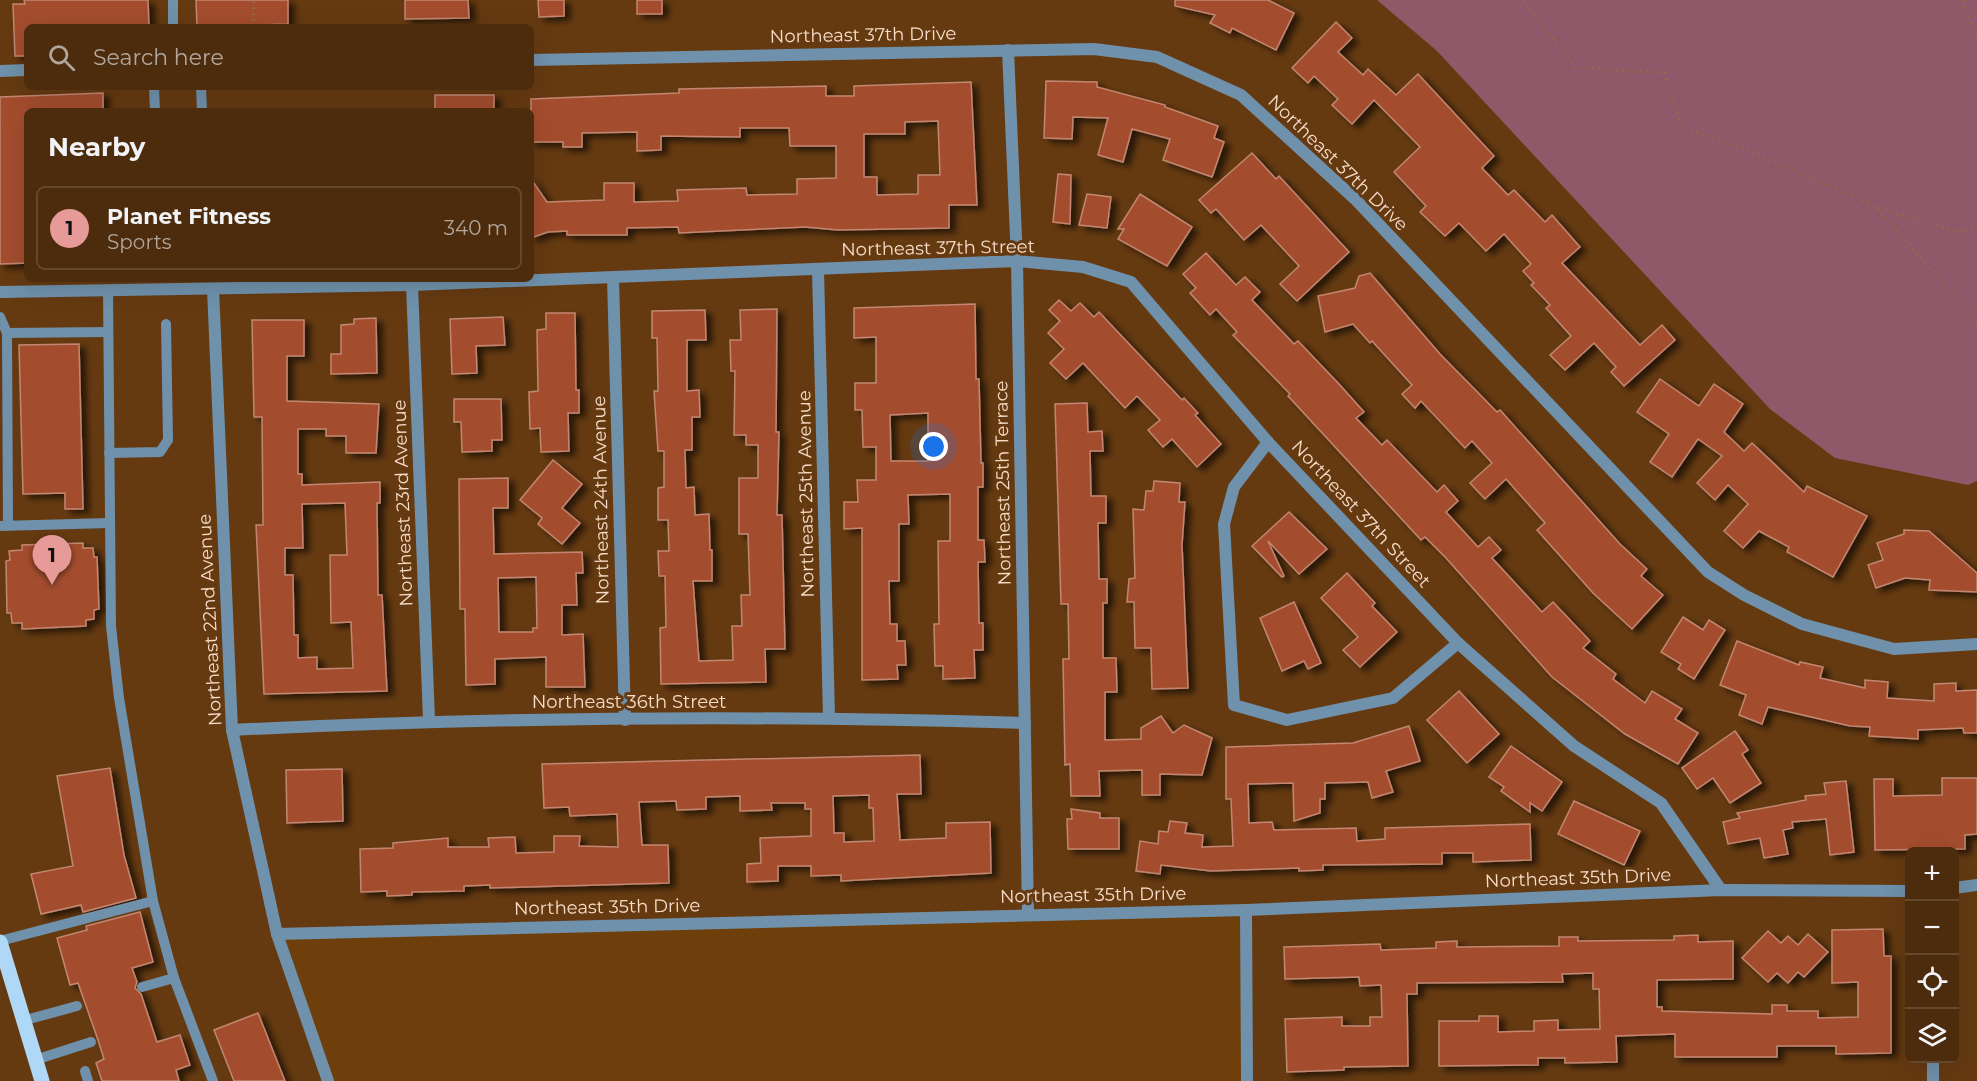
<!DOCTYPE html>
<meta charset="utf-8">
<style>
body{margin:0;font-family:Montserrat,sans-serif;background:#56381b;color:#f1f3f6}
.controls{position:absolute;right:18px;bottom:18px;display:grid;overflow:hidden;border-radius:9px;box-shadow:0 6px 24px #0002}
.controls button{width:54px;height:54px;display:grid;place-items:center;padding:0;border:0;border-bottom:2px solid #63482e;background:#4c2c0d;color:#f1f3f6;font:30px sans-serif}
.you{position:absolute;left:934px;top:447px;width:21px;height:21px;margin:-15px;border:4px solid #fff;border-radius:50%;background:#1a73e8;box-shadow:0 0 0 9px #1a73e833}
.badge{display:grid;place-items:center;width:39px;height:39px;border-radius:50%;background:#e69b98;color:#111;font-size:20px;font-weight:700}
.pin{position:absolute;translate:-50% -50px;filter:drop-shadow(0 2px 3px #0008)}
.pin::after{content:'';position:absolute;top:32px;width:21px;height:18px;background:inherit;clip-path:polygon(0 0,100% 0,50% 100%)}
.list{margin:0;padding:0;list-style:none}
h2{display:flex;justify-content:space-between;align-items:center;height:78px;margin:0;padding:0 24px;font-size:26px}
h2 small{font-size:20px;font-weight:400;color:#b2a79d}
.list li{display:grid;grid-template-columns:39px 1fr auto;gap:18px;align-items:center;box-sizing:border-box;height:84px;margin:0 12px 12px;padding:0 12px;border:2px solid #63482e;border-radius:9px}
.list b{display:block;font-size:22px;white-space:nowrap}
.list p{margin:0;font-size:20px;white-space:nowrap;color:#b2a79d}
.list em{font-size:20px;font-style:normal;color:#b2a79d}
.icon{flex:none;width:33px;height:33px;fill:none;stroke:currentColor;stroke-width:2;stroke-linecap:round;stroke-linejoin:round}
.map{position:relative;flex:none;width:1977px;height:1081px;overflow:hidden}
.search{position:absolute;background:#4c2c0d;box-shadow:0 6px 24px #0002;left:24px;top:24px;width:510px;height:66px;display:flex;align-items:center;gap:15px;box-sizing:border-box;padding:0 21px;border-radius:9px;color:#b2a79d;font-size:22px}
.panel{position:absolute;background:#4c2c0d;box-shadow:0 6px 24px #0002;left:24px;top:108px;width:510px;height:174px;border-radius:9px}
.map>svg:first-child{display:block}
.built{fill:#6e3e0b}
.green{fill:#905869}
.building{fill:#a34e2f;stroke:#c28671;stroke-width:1.5;fill-rule:evenodd;filter:url(#shadow)}
.lines{fill:none;stroke-linecap:round;stroke-linejoin:round}
.path{stroke:#926b49;stroke-width:3;stroke-dasharray:1.5 4.5;stroke-linecap:butt}
.lane{stroke:#6f91ab;stroke-width:10}
.street{stroke:#6f91ab;stroke-width:12}
.primary{stroke:#aed8f6;stroke-width:15}
.labels{text-anchor:middle;dominant-baseline:central;stroke-width:6;stroke-linejoin:round;paint-order:stroke}
.street-label{font-size:18px;fill:#f7dcc8;stroke:#653a11}
</style>
<div class="map">
<svg width="1977" height="1081" viewBox="0 0 1977 1081">
<defs>
<filter id="shadow"><feDropShadow dx="6" dy="4" stdDeviation="3" flood-color="#0009"/></filter>
</defs>
<rect width="100%" height="100%" fill="#653a11"/>
<!-- built -->
<path class="built" d="M1248 911 1249 1081H327L277 934Z"/>
<!-- green -->
<path class="green" d="M1377 0H1977V481L1968 485 1835 458 1770 409 1437 51Z"/>
<!-- building -->
<g class="building">
<path d="M24 0H148L149 27H27V56H15L13 4H25Z"/>
<path d="M196 0H288V24L197 27Z"/>
<path d="M405 0H468L469 18 405 19Z"/>
<path d="M538 0H564V16L539 17Z"/>
<rect x="637" y="0" width="25" height="14"/>
<path d="M1175 0H1268L1294 13 1276 50 1232 28 1230 33 1210 23 1215 15 1175 6Z"/>
<path d="M1336 22 1352 38 1338 52 1363 75 1368 69 1396 95 1418 74 1494 156 1482 168 1508 195 1514 190 1545 222 1552 215 1580 247 1562 263 1640 345 1662 325 1675 340 1624 386 1611 372 1616 367 1594 343 1565 370 1550 355 1571 336 1546 308 1550 305 1531 285 1534 283 1523 271 1531 264 1504 234 1486 251 1459 223 1445 236 1420 212 1426 206 1394 172 1420 147 1374 100 1352 124 1332 105 1338 99 1314 76 1308 83 1292 68Z"/>
<path d="M1046 81 1097 82V87L1165 105V107L1218 126 1214 138 1224 142 1212 177 1163 160 1170 139 1132 129 1123 162 1098 155 1108 118 1073 117 1072 139 1044 138Z"/>
<path d="M971 82 977 205H949V228L838 230 805 227 679 233 678 227 627 228V235H567V231L548 232 531 238V179L547 202 604 200V183H634V202L678 201 677 190 746 188 747 195 797 194V179L836 178V146H790L789 128H740V137L661 136V150L637 151V132L582 133V147H563V142H531V99L679 93V89L826 86V96H854V86ZM938 121 940 175H918V194L877 195V177H864V134H905V122Z"/>
<path d="M103 93V111H27V263L0 264V97Z"/>
<rect x="435" y="95" width="59" height="16"/>
<path d="M1252 153 1276 179 1279 176 1349 252 1297 301 1280 284 1299 266 1261 225 1244 240 1216 209 1211 213 1199 200Z"/>
<path d="M1058 174 1071 175 1070 224 1053 222Z"/>
<path d="M1087 194 1111 197 1107 228 1079 225Z"/>
<path d="M1140 194 1192 227 1167 266 1118 239 1124 229H1118Z"/>
<path d="M1206 253 1236 285 1245 277 1260 292 1252 300 1294 344 1298 341 1339 384 1364 412 1356 418 1382 445 1387 440 1437 492 1444 485 1458 501 1446 512 1478 547 1489 537 1501 550 1492 558 1542 612 1553 602 1590 641 1583 648 1616 674 1613 679 1645 703 1652 691 1682 709 1675 719 1698 733 1678 764 1625 734 1552 677 1446 558 1425 537 1421 540 1288 396 1290 394 1233 335 1237 332 1216 309 1210 315 1190 293 1196 288 1183 274Z"/>
<path d="M1370 273 1440 354 1497 412 1500 410 1620 544 1647 569 1641 576 1663 595 1632 629 1593 593 1537 530 1545 523 1506 479 1485 499 1470 483 1492 463 1472 441 1465 448 1421 401 1415 408 1402 394 1412 385 1372 341 1370 343 1353 324 1325 332 1318 296 1355 288 1359 276Z"/>
<path d="M1059 300 1071 311 1080 303 1094 317 1099 312 1182 400 1184 398 1198 413 1195 415 1221 444 1197 467 1172 439 1163 447 1148 430 1160 420 1137 396 1125 408 1083 363 1066 379 1050 363 1064 349 1048 333 1060 321 1049 310Z"/>
<path d="M975 304 976 379H979L981 463H983V487H978V540H984L985 562H978L979 623H983V650H974L975 678 943 679V666H935L934 624H939L938 541H950V494L908 495 909 524H899V581H889L890 624H897V641H905L906 665H897L898 679 862 680V528L844 529V502H858L857 480H876V447H863L862 410H855V383H876V337L854 338V308ZM928 413V461H891L890 415Z"/>
<path d="M777 309 776 432H779L777 515H782L785 649H765L766 682 661 684 660 628 666 627 665 576H659L658 551H669L668 520H658V488L664 487V451H658L654 391H658L657 338H652V311L705 310 706 340H687V391L699 390 700 417H692V450H685L686 488 694 487 695 515 709 514 710 550H712V581H693L699 661 733 660 732 626H742L741 595H750L748 534H739V478H758V445H746V435H734L735 371H731L730 340H741L740 310Z"/>
<path d="M546 313H575L576 390H579V413H568L569 451 541 452 540 428 530 429 529 392 538 391 537 330 546 329Z"/>
<path d="M503 317 505 345 476 346 477 373 452 374 450 319Z"/>
<path d="M376 318 377 373 331 374V354H341V325L354 324V319Z"/>
<path d="M252 320H304V356H287V401L379 404 376 453H346V436H326V429H298V474H302V485L380 482V503H377L378 595H382L387 691 264 694 256 525H263L262 417H254ZM345 503 347 555H330L331 623 351 622 353 668 317 669V657L298 658V635H294L293 575H285V548H303L302 504Z"/>
<path d="M79 344 83 509H65V493L23 494 19 345Z"/>
<path d="M1660 379 1699 406 1714 384 1743 404 1724 432 1744 451 1752 443 1804 492 1807 486 1867 516 1833 577 1787 552 1789 547 1759 531 1743 548 1724 531 1748 504 1728 485 1715 500 1697 483 1722 456 1698 439 1672 477 1650 462 1669 434 1637 412Z"/>
<path d="M454 399H501L502 440H492V451L462 452 461 422H454Z"/>
<path d="M1087 403 1088 432 1102 431 1103 451H1090L1091 496H1106V523H1098L1099 579H1107V603H1103V658H1116L1117 692H1105V740L1141 739V728L1161 716 1173 733 1184 725 1212 738 1202 775 1160 774V795H1142V770L1099 771 1100 796H1071L1070 764 1065 765 1063 659H1069L1068 604H1061L1055 404Z"/>
<path d="M553 460 582 484 562 508 580 523 562 544 538 524 542 518 520 500Z"/>
<path d="M508 478V508H493L494 554 582 552 583 573H576L577 605H562V635L583 634 585 687H546V657L495 659V684L466 685 465 609H460L459 479ZM536 577 537 628H533V632H499L498 578Z"/>
<path d="M1154 481 1180 483 1179 502H1185L1182 545 1188 688 1152 689 1151 648H1135L1134 602H1127L1129 579 1135 578 1133 509 1144 510 1146 491H1153Z"/>
<path d="M1289 512 1327 549 1299 574 1268 541 1284 576 1282 577 1252 546Z"/>
<path d="M1904 530 1929 531 1977 573V592L1929 590 1930 580 1905 578 1876 588 1868 565 1883 560 1877 543 1904 534Z"/>
<path d="M83 543V548H93L94 557H97L99 609 94 610V619L86 620V626L22 629V623H12L11 613H7L6 561 10 560 9 551 22 550V545Z"/>
<path d="M1347 573 1375 603 1372 606 1397 632 1360 667 1343 650 1358 637 1321 598Z"/>
<path d="M1294 602 1321 663 1308 669 1304 661 1282 671 1260 618Z"/>
<path d="M1683 617 1703 630 1709 620 1725 630 1694 679 1678 669 1681 664 1661 652Z"/>
<path d="M1737 641 1799 665 1800 662 1823 667 1820 678 1865 688V680L1888 682 1887 698 1934 701V684L1956 683V691L1977 690V733H1964L1963 728 1918 730V739L1869 736 1870 727 1850 726 1768 707 1762 724 1739 715 1746 695 1720 685Z"/>
<path d="M1459 691 1499 734 1467 763 1427 720Z"/>
<path d="M1409 726 1420 761 1386 771 1393 792 1372 798 1368 782 1325 783V799H1320V813L1294 821 1293 783 1248 784 1249 823 1272 822 1274 830 1356 828 1357 841 1385 839V828L1530 824 1531 860 1473 862V853H1442V864L1323 865V870L1299 871V868L1211 871 1161 865 1160 874 1136 871 1140 841 1158 844 1159 831 1168 832 1170 821 1187 823 1185 833 1203 835 1202 847 1233 846 1231 799H1226V747L1353 743Z"/>
<path d="M1735 731 1748 750 1742 754 1761 783 1730 803 1713 778 1697 789 1682 768Z"/>
<path d="M1511 746 1562 782 1542 811 1530 803V812L1501 791 1504 787 1489 777Z"/>
<path d="M920 755 921 794H897L900 840 946 838V823L990 822 991 873 841 881V875L811 876V866H778V881L747 882V864L761 863 760 838 811 836V809H805V803H771L772 810 740 811V796L706 797V809L677 810 676 801 639 802 642 845H668L669 883 490 888V885L464 886V891L412 892V895L387 896V891L361 892 360 849 393 848V843L448 838V847H489L488 838 515 837 516 853 554 852V836H580L579 846 618 847 617 814 570 816 569 807 544 808 542 764ZM869 795V808H873L874 841 844 842V833H834L833 796Z"/>
<path d="M110 768 124 855 136 898 83 912 81 905 41 914 31 874 73 866 57 776Z"/>
<path d="M342 769 343 821 287 823 286 770Z"/>
<path d="M1942 778H1977V834L1965 835V849L1875 850 1874 779H1893V796L1942 795Z"/>
<path d="M1846 781 1854 852 1830 855 1826 819 1792 822 1793 828 1783 830 1788 854 1764 858 1760 838 1728 844 1723 822 1740 818 1737 813 1806 800 1805 796 1826 794 1824 783Z"/>
<path d="M1574 801 1640 831 1624 865 1558 834Z"/>
<path d="M1071 809 1100 813V818H1119V849H1068L1067 819H1072Z"/>
<path d="M140 912 153 962 132 968 137 982 135 988 141 994 157 1042 180 1035 190 1065 176 1070 179 1081H102L96 1063 104 1059 98 1040 78 983 70 985 57 938 87 930 86 926Z"/>
<path d="M1883 929 1884 956H1891V1053L1836 1054V1046H1777V1057H1675V1034L1616 1036 1617 1062 1565 1063V1058H1538V1065L1439 1066V1021H1479V1016H1498V1032L1534 1031V1021L1558 1020V1030L1600 1029 1599 989H1593V973L1562 974 1563 982 1417 983V994H1407L1408 1066 1344 1067V1070L1287 1072 1285 1019 1342 1017V1026H1370V1017H1382L1381 985 1360 986 1359 977 1285 979 1284 947 1380 944 1381 950 1436 948V942L1457 941V947L1559 946V937H1578V941L1674 940V936L1698 935V942L1733 941V979L1657 980V1007H1662V1011L1772 1014V1005H1787V1011H1818V1018L1858 1017V982L1832 983V930Z"/>
<path d="M1768 931 1781 943 1788 936 1798 945 1808 934 1828 952 1804 977 1798 972 1788 983 1777 973 1768 982 1742 958Z"/>
<path d="M258 1013 285 1081H234L214 1030Z"/>
</g>
<g class="lines">
<!-- path -->
<g class="path">
<path d="M1523 0 1575 67 1664 73 1682 127 1753 152 1876 207 1956 231 1977 228"/>
<path d="M1963 0 1977 39"/>
<path d="M253 27 254 0"/>
<path d="M1877 208 1977 322"/>
</g>
<!-- lane -->
<g class="lane">
<path d="M173 0V27"/>
<path d="M154 87 155 111"/>
<path d="M201 87 202 111"/>
<path d="M108 291 111 626 119 698 153 901 174 978 213 1081"/>
<path d="M0 317 7 333 8 525"/>
<path d="M7 333 108 332"/>
<path d="M109 453 160 452 168 440 166 324"/>
<path d="M0 526 110 523"/>
<path d="M0 941 153 901"/>
<path d="M142 987 174 978"/>
<path d="M22 1021 77 1006"/>
<path d="M35 1060 91 1042"/>
<path d="M85 1071 88 1081"/>
</g>
<!-- street -->
<g class="street">
<path d="M1008 50 1017 261 1028 915"/>
<path d="M531 60 1094 49 1157 57 1241 95 1355 199 1708 572 1744 595 1802 624 1894 649 1977 644"/>
<path d="M0 71 27 70"/>
<path d="M818 270 829 717"/>
<path d="M613 278 625 720"/>
<path d="M412 285 429 720"/>
<path d="M213 289 232 730 277 934 328 1081"/>
<path d="M0 292 412 285 1017 261 1083 267 1131 282 1268 442 1458 643 1574 746 1661 803 1721 890"/>
<path d="M1268 442 1234 487 1224 524 1234 705 1287 720 1393 698 1458 643"/>
<path d="M232 730C496 717 761 715 1025 723"/>
<path d="M1954 888 1977 885"/>
<path d="M1246 910 1247 1081"/>
<path d="M277 934 1246 910 1721 890 1910 891"/>
<path d="M1933 1058V1081"/>
</g>
<!-- primary -->
<path class="primary" d="M0 942 42 1081"/>
</g>
<g class="labels">
<!-- street labels -->
<g class="street-label">
<text transform="translate(863 35) rotate(-1)">Northeast 37th Drive</text>
<text transform="translate(1338 163) rotate(44)">Northeast 37th Drive</text>
<text transform="translate(938 248) rotate(-1)">Northeast 37th Street</text>
<text transform="translate(1003 483) rotate(-91)">Northeast 25th Terrace</text>
<text transform="translate(806 494) rotate(-91)">Northeast 25th Avenue</text>
<text transform="translate(601 500) rotate(-91)">Northeast 24th Avenue</text>
<text transform="translate(403 503) rotate(-92)">Northeast 23rd Avenue</text>
<text transform="translate(1361 514) rotate(47)">Northeast 37th Street</text>
<text transform="translate(210 620) rotate(-93)">Northeast 22nd Avenue</text>
<text x="629" y="702">Northeast 36th Street</text>
<text transform="translate(1578 878) rotate(-2)">Northeast 35th Drive</text>
<text transform="translate(1093 895) rotate(-1)">Northeast 35th Drive</text>
<text transform="translate(607 907) rotate(-1)">Northeast 35th Drive</text>
</g>
</g>
</svg>
<div class="controls">
<button>+</button>
<button>−</button>
<button><svg class="icon" aria-label="locate" viewBox="0 0 24 24"><circle cx="12" cy="12" r="6"/><path d="M12 2v4M12 18v4M2 12h4M18 12h4"/></svg></button>
<button><svg class="icon" aria-label="layers" viewBox="0 0 24 24"><path d="M12 4l9 5-9 5-9-5zM3 14l9 5 9-5"/></svg></button>
</div>
<div class="you"></div>
<div class="pin badge" style="left:52px;top:585px">1</div>
<div class="search"><svg class="icon" aria-label="search" viewBox="0 0 24 24"><circle cx="10" cy="10" r="6"/><path d="M15 15l6 6"/></svg>Search here</div>
<section class="panel">
<h2>Nearby<small></small></h2>
<ul class="list">
<li><span class="badge">1</span><div><b>Planet Fitness</b><p>Sports</p></div><em>340 m</em></li>
</ul>
</section>
</div>
